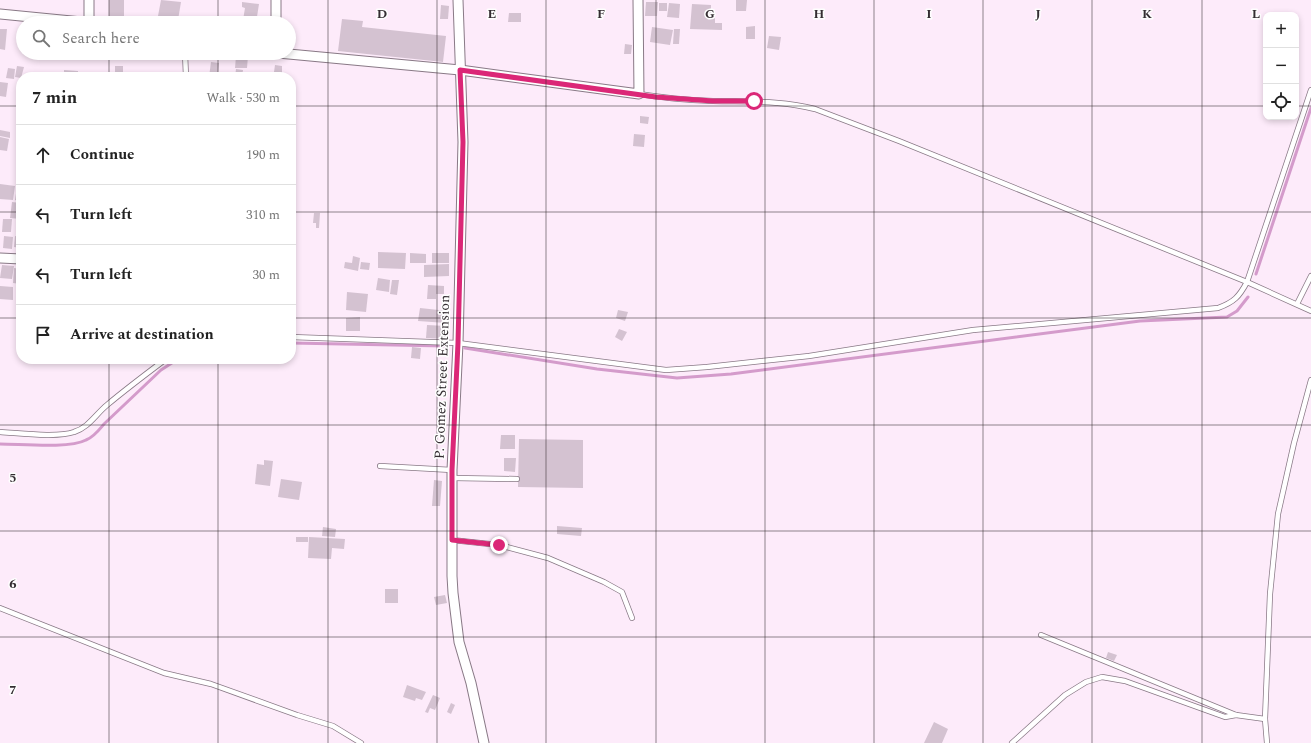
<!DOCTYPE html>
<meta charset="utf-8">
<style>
body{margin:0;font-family:Spectral,serif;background:#f6f6f6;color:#222}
.controls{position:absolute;right:12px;top:12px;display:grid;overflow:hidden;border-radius:8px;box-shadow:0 2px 6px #0003}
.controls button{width:36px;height:36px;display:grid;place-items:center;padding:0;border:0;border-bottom:1px solid #e0e0e0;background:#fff;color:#222;font:20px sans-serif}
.stop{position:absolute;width:12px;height:12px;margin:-9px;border:3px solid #db2777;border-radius:50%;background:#fff}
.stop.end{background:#db2777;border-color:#fff;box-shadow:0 1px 4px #0008}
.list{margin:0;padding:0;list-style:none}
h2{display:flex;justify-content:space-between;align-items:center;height:52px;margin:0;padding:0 16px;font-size:17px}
h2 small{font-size:13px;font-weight:400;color:#767676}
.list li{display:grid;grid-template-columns:26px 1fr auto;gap:12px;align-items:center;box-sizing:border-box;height:60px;padding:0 16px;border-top:1px solid #e0e0e0}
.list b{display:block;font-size:15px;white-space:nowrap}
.list em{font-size:13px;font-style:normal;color:#767676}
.icon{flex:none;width:22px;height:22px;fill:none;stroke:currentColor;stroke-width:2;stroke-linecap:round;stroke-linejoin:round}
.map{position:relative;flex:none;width:1311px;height:743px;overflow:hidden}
.search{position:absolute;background:#fff;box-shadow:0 2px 6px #0003;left:16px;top:16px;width:280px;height:44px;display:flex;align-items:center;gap:10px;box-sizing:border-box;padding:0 14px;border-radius:22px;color:#767676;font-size:15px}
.panel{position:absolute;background:#fff;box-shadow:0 2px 6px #0003;left:16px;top:72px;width:280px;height:292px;border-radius:16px}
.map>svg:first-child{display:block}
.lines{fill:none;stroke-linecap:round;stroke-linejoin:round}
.stream{stroke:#d49bcb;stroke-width:3}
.building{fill:#d4c2d1}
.lane-casing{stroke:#897986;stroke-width:6}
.street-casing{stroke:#897986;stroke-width:11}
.lane{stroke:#fff;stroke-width:4.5}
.street{stroke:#fff;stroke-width:9}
.route{stroke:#db2777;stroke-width:5}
.grid{fill:none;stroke:#342d32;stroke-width:1;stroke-opacity:0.55}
.labels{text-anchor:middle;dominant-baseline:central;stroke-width:3;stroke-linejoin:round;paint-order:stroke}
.street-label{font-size:14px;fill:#342d32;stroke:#fefefe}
.grid-label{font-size:13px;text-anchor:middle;font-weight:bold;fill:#342d32;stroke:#fefefe;stroke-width:3;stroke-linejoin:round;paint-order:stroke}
</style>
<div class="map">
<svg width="1311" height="743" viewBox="0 0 1311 743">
<rect width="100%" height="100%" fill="#fdebfa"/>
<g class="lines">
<!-- stream -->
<g class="stream">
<path d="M1256 274 1311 108"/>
<path d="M291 343 445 346"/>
<path d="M465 348 597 369 677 378 731 374 1140 321 1227 317 1237 311 1248 297"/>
<path d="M0 444C21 444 69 449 86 440 94 437 99 430 104 424L161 370 178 359"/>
</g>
</g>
<!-- building -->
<g class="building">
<rect x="109" y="0" width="15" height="20"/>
<path d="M161 0 181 2 178 20 158 16Z"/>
<path d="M736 0H747L746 11H736Z"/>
<path d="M242 2 259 4 256 23H248L249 21 243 20 245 8 242 7Z"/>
<path d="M646 2H658L657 16H645Z"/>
<rect x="659" y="3" width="8" height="8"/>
<path d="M669 3 680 4 679 18 667 17Z"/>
<path d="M692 4 711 5V18H715V23H722V30L690 29Z"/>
<path d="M441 5 449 6 448 19H440Z"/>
<path d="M509 13H521V22H508Z"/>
<path d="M342 19 363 21 362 27 446 36 443 62 338 51Z"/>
<path d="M755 26V39H746V27Z"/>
<path d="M652 27 673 30 670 45 650 42Z"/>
<path d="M0 29H7L5 50 0 49Z"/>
<path d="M674 29H680L679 44H673Z"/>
<path d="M769 36 781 37 779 50 767 48Z"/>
<path d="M625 44 632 45 631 54H624Z"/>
<path d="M236 56H248L247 68H235Z"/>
<path d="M211 62 219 63 218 72 226 73 225 77H209Z"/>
<path d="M275 65 282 66V73L274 72Z"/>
<path d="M17 66 24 67 21 78 15 77Z"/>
<rect x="115" y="66" width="8" height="11"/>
<path d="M8 68 15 69 14 79 6 78Z"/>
<path d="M236 69 243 70 242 77H235Z"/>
<path d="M64 70 78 71V77H64Z"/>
<path d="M0 82 8 83 6 97 0 96Z"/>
<path d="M640 116 649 117 648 124 640 123Z"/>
<path d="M0 130 10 132V138L0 136Z"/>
<path d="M634 134 645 135 644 147 633 146Z"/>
<path d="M0 137 9 139 7 151 0 150Z"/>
<path d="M0 184 15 186 13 200 0 199Z"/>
<path d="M17 187H21V202L15 200Z"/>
<path d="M12 202 21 203V219L10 218Z"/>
<path d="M314 213H320L319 228H316V223H313Z"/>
<path d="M3 219H12L11 232H2Z"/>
<path d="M4 236 13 237 12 249 3 248Z"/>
<path d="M15 236 21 237V248L14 247Z"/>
<path d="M378 252 406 253 405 269 378 268Z"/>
<path d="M410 253 426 254V263H410Z"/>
<rect x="432" y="253" width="17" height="10"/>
<path d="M353 256 360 258 358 271 344 268 345 262 352 263Z"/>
<path d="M361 262 370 263 369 270 360 269Z"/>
<path d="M449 264V276L424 277V265Z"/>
<path d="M2 265 14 266 12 279 0 278Z"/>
<path d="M14 268 21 269V284L13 283Z"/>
<path d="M378 278 390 280 389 292 376 290Z"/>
<path d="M392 280H399L397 295 390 294Z"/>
<path d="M428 285 444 286V294H436V299H427Z"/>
<path d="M0 286 13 287V300L0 299Z"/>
<path d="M347 292 368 294 366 312 346 310Z"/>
<path d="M420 308 448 311 446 323 418 321Z"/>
<path d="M618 310 628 312 625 321 616 318Z"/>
<path d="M360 317V331H346V318Z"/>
<path d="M427 325 446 326V339L426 338Z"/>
<path d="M619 329 627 332 622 341 615 337Z"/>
<path d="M412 347 421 348 420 359 411 358Z"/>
<path d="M501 435H515V449H500Z"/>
<path d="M519 439 583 440V488L518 487Z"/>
<path d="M504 458H516L515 472 504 471Z"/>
<path d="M264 460 273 461 270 486 255 484 257 464 264 465Z"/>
<path d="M281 479 302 482 299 500 278 497Z"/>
<path d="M434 480 442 481 440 506H432Z"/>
<path d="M557 526 582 528 581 536 557 534Z"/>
<path d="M323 527 336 529 335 537 322 536Z"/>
<rect x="296" y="537" width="12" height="5"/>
<path d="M309 537 345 539 344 549 332 548 331 559 308 558Z"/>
<rect x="385" y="589" width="13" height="14"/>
<path d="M445 595 447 603 436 605 434 597Z"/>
<path d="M1108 652 1117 655 1114 661 1106 658Z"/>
<path d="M407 685 426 692 422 700 416 698 415 701 403 697Z"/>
<path d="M433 695 440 698 435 710 430 708 428 713 425 712Z"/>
<path d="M451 703 455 705 451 714 447 712Z"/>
<path d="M934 722 948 729 942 743H924Z"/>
</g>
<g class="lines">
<defs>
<g id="lane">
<path d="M185 53 186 77"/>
<path d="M639 94C664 98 689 100 713 101 747 102 782 100 815 109L899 141 1247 282 1311 311"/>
<path d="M1297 304 1311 276"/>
<path d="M291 337 458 343 666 370 707 367 809 356 973 330 1218 308C1234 302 1239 297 1247 282L1311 90"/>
<path d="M0 432C19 433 57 438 74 432 88 428 96 414 107 405 126 389 146 374 166 359"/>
<path d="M380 466 452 470"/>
<path d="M453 478 517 479"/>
<path d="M452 540 499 545 548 558 604 582 622 592 632 618"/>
<path d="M0 608 164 673 211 684 297 715 333 726 361 743"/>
<path d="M1041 635 1236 715 1265 719"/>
<path d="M1012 743 1065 695 1086 682 1102 677 1125 681 1225 717 1236 715"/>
<path d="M1267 743 1265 719 1270 594 1278 514 1294 443 1311 380"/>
</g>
<g id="street">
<path d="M458 0 463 142 458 343 452 470V576L453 593 459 642 471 683 484 743"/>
<path d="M0 14 92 23"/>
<path d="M89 22V0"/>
<path d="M276 23V0"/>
<path d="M278 53 460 70 639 94 638 0"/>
<path d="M0 258 21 259"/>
</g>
</defs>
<!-- lane casing -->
<use href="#lane" class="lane-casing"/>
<!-- street casing -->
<use href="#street" class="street-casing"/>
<!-- lane -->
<use href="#lane" class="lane"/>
<!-- street -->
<use href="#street" class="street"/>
</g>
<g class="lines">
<!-- route -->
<path class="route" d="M499 545 452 540V470L458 343 463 142 460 70 656 97 713 101H754"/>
</g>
<!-- grid -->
<path class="grid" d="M109 0V23M218 0V23M328 0V743M437 0V743M546 0V743M656 0V743M765 0V743M874 0V743M983 0V743M1092 0V743M1202 0V743M109 53V77M218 53V77M0 106H21M291 106H1266M1296 106H1311M0 212H21M291 212H1311M0 318H21M291 318H1311M109 359V743M218 359V743M0 425H1311M0 531H1311M0 637H1311"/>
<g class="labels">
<!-- street labels -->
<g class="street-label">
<text transform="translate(442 377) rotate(-88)">P. Gomez Street Extension</text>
</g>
</g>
<g class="grid-label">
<text x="382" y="18">D</text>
<text x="492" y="18">E</text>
<text x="601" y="18">F</text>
<text x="710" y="18">G</text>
<text x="819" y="18">H</text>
<text x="929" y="18">I</text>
<text x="1038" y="18">J</text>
<text x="1147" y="18">K</text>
<text x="1256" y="18">L</text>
<text x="13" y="482">5</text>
<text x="13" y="588">6</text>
<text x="13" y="694">7</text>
</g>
</svg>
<div class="controls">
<button>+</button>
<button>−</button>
<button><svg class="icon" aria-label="locate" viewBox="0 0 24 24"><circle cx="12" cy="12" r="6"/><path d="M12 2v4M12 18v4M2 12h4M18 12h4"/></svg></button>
</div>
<div class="stop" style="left:754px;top:101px"></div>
<div class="stop end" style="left:499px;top:545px"></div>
<div class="search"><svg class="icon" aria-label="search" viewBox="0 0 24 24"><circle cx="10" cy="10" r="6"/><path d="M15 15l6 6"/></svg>Search here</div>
<section class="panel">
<h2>7 min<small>Walk · 530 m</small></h2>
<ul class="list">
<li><svg class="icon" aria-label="ahead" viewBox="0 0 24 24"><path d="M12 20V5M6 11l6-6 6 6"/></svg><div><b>Continue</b></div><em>190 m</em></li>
<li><svg class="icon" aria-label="left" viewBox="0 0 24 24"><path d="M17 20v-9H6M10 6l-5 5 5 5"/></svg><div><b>Turn left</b></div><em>310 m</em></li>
<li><svg class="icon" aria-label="left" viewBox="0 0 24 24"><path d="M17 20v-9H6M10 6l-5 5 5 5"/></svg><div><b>Turn left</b></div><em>30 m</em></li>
<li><svg class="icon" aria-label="arrive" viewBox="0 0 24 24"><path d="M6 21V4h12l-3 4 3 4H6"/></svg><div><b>Arrive at destination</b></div></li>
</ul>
</section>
</div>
